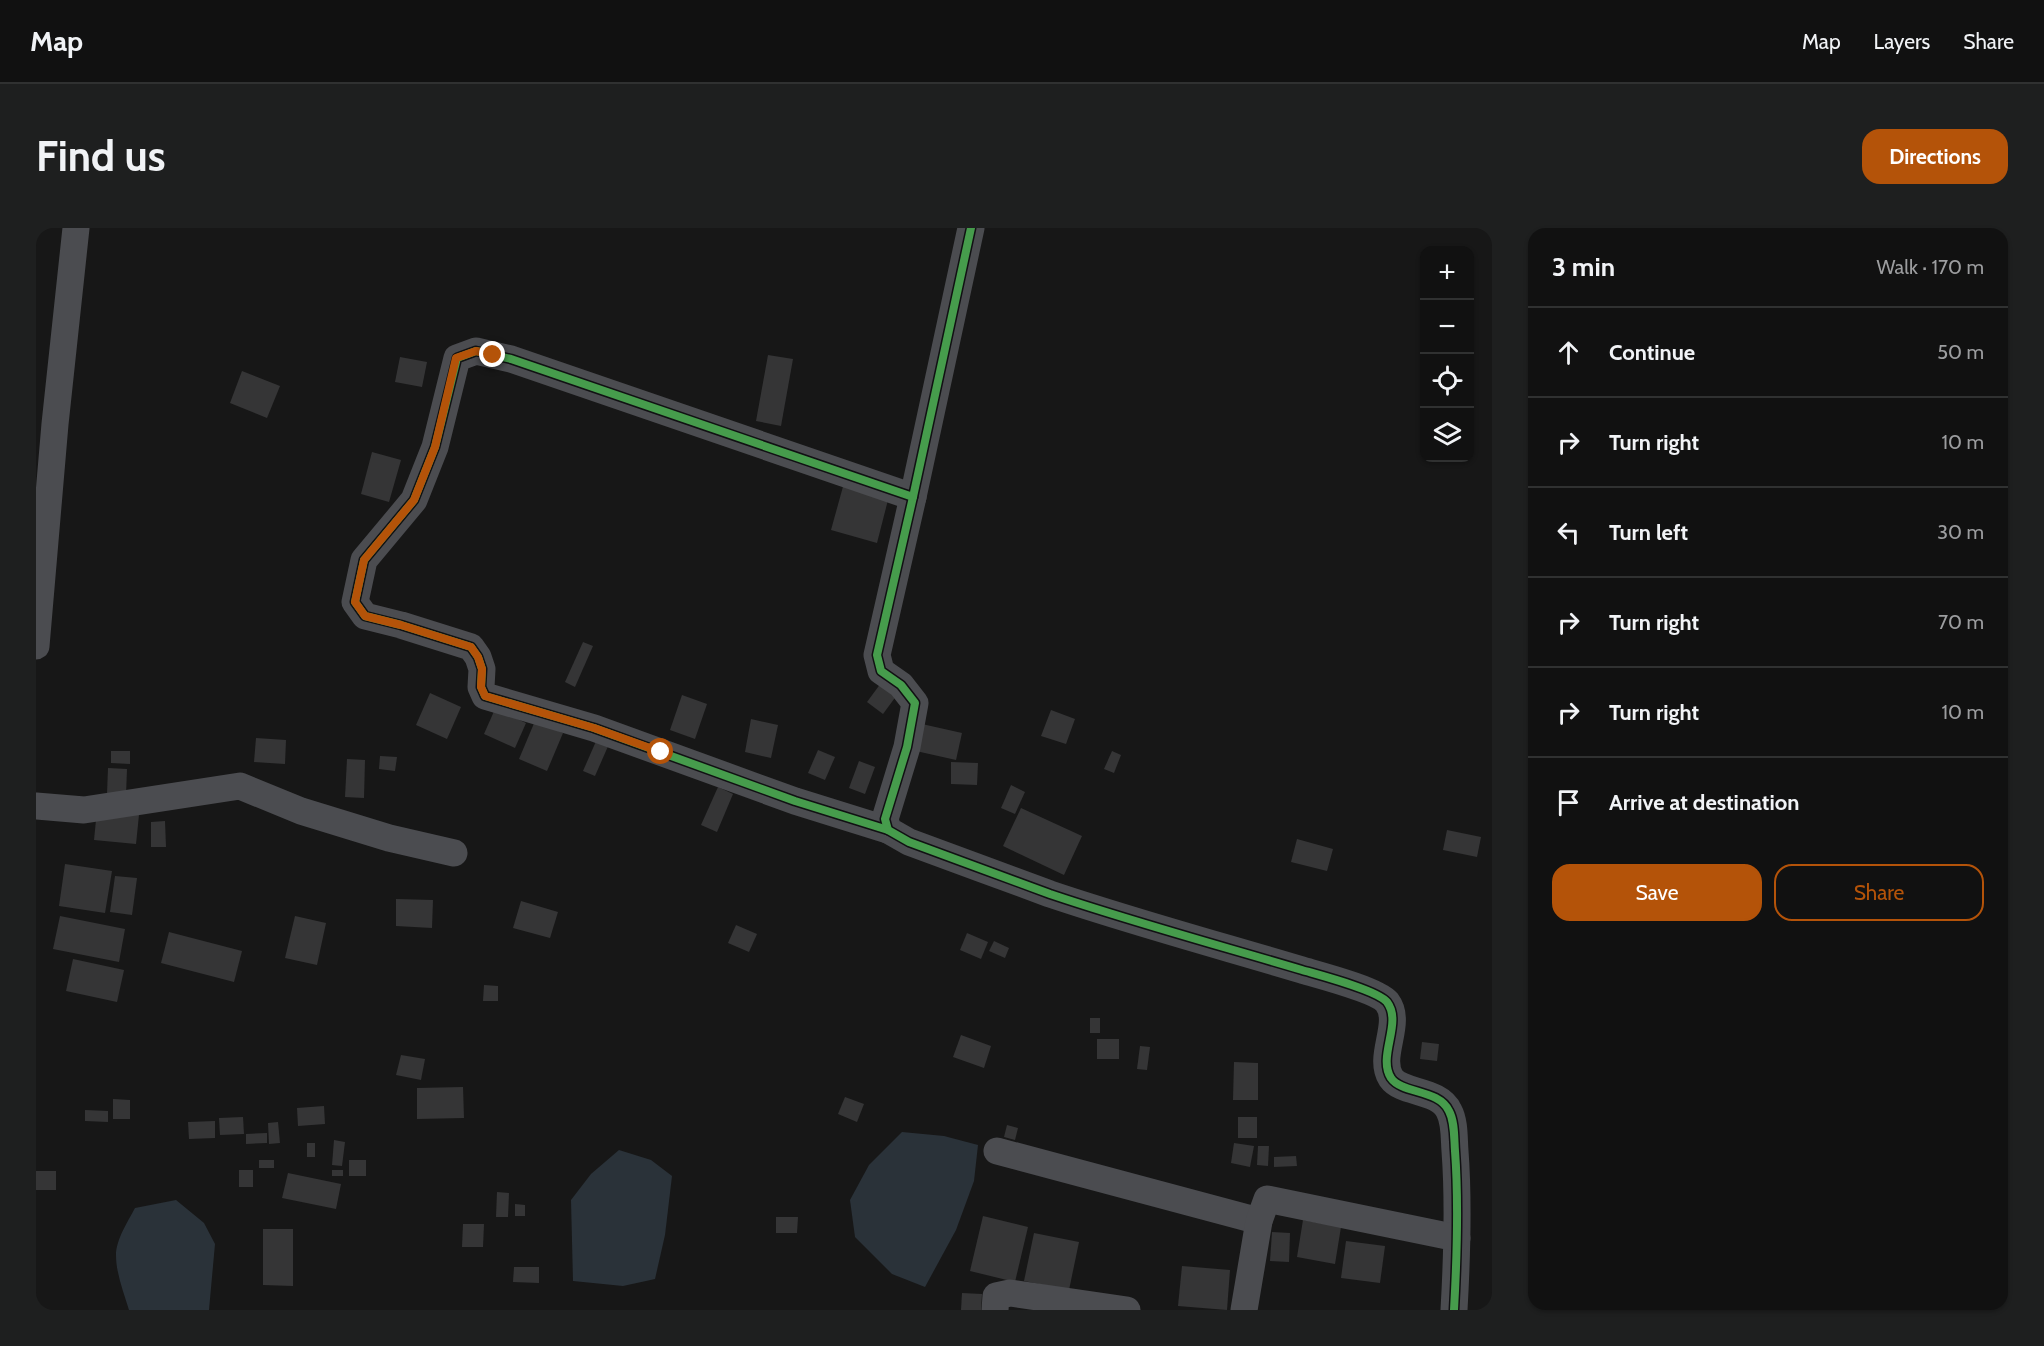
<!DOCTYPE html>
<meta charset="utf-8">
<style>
body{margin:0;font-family:Cabin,sans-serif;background:#1e1f1f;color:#f1f3f6}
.controls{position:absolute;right:18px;top:18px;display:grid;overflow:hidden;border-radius:12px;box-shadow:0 2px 4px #0004}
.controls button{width:54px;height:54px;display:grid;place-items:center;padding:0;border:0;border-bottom:2px solid #303131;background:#111;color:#f1f3f6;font:30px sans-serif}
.stop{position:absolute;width:18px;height:18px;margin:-14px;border:4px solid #b45309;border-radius:50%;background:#fff}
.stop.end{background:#b45309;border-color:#fff;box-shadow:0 2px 6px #0008}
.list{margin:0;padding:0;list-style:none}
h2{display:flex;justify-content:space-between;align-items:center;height:78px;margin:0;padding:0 24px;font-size:26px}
h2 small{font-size:20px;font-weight:400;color:#9c9d9f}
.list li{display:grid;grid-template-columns:39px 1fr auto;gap:18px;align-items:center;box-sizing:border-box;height:90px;padding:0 24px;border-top:2px solid #303131}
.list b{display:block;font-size:22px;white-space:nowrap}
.list em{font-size:20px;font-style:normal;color:#9c9d9f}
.actions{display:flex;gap:12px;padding:18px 24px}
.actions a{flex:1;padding:14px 0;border:2px solid #b45309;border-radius:18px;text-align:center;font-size:21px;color:#b45309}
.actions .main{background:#b45309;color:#fff}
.icon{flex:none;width:33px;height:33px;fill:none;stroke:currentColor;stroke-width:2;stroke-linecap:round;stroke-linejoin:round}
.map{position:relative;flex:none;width:1456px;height:1082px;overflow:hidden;border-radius:18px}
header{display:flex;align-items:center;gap:36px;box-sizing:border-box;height:84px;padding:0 30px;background:#111;border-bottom:2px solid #303131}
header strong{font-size:28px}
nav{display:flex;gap:33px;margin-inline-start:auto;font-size:21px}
.intro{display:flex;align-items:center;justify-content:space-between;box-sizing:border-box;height:144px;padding:0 36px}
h1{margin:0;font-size:42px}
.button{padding:15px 27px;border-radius:18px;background:#b45309;color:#fff;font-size:21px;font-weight:700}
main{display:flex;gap:36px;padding:0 36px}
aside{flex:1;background:#111;border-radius:18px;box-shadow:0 2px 4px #0004}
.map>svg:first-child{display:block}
.water{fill:#2a3239}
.building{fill:#353536}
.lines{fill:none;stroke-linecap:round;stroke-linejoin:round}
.minor{stroke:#4b4c50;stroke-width:27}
.cycleway-casing{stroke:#111113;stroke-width:11}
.cycleway{stroke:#469c4c;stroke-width:8}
.route{stroke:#b45309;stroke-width:8}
</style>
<header>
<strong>Map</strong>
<nav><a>Map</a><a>Layers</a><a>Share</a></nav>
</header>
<div class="intro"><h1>Find us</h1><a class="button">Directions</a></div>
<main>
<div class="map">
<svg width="1456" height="1082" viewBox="0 0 1456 1082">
<rect width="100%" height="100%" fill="#171717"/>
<!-- water -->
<g class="water">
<path d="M866 904 908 908 942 917 938 953 920 1002 889 1059 856 1046 819 1009 814 972 833 937Z"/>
<path d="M583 922 615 932 636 948 629 1007 619 1051 587 1058 537 1053 535 972 555 946Z"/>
<path d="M140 972 168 995 179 1016 173 1082H93C88 1065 80 1046 80 1027 80 1012 92 993 99 980Z"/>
</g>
<!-- building -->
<g class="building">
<path d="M732 127 757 131 745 198 720 193Z"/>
<path d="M364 129 391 134 386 159 359 154Z"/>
<path d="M206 143 244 158 231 190 194 175Z"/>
<path d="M336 224 365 232 353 274 325 266Z"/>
<path d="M808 255 853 268 841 315 795 302Z"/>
<path d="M547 414 557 418 539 459 529 454Z"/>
<path d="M845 455 861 467 847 486 831 474Z"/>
<path d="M394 465 425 479 411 511 380 497Z"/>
<path d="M646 467 671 476 659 511 634 502Z"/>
<path d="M459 481 490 495 479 520 448 506Z"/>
<path d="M1015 482 1039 491 1030 516 1005 508Z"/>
<path d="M715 491 742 497 735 530 709 524Z"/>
<path d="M499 493 527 505 511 543 483 531Z"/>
<path d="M886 496 926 505 920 532 880 523Z"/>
<path d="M220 510 250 512 249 536 218 534Z"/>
<path d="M561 511 573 516 559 548 547 543Z"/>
<path d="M782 522 799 529 789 552 772 545Z"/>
<path d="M75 523H94V536L75 535Z"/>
<path d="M1076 523 1085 527 1078 545 1068 541Z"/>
<path d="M344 528 361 529 359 543 343 541Z"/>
<path d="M311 531 329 532 328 570 309 569Z"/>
<path d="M823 533 839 539 829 566 813 560Z"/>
<path d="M915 534 942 535 941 557 915 556Z"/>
<path d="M72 540 91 541 90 567 71 566Z"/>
<path d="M975 557 989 564 979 586 965 580Z"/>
<path d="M682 559 697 566 681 604 665 597Z"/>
<path d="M985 580 1046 608 1028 647 967 618Z"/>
<path d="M61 582 103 587 100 616 58 612Z"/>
<path d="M129 593 130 619H115V594Z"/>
<path d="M1411 602 1445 609 1441 629 1407 622Z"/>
<path d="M1261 611 1297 621 1291 643 1255 634Z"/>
<path d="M29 636 76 643 69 685 23 678Z"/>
<path d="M79 648 101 650 96 687 74 684Z"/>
<path d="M360 671 397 672 396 700 360 698Z"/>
<path d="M485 673 522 684 514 710 477 700Z"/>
<path d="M24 688 89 701 83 734 17 721Z"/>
<path d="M259 688 290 695 281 737 249 730Z"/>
<path d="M700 697 721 706 713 724 692 715Z"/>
<path d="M133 704 206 723 198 754 125 735Z"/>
<path d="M931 705 952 714 945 731 924 722Z"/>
<path d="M958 713 973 720 969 730 953 723Z"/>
<path d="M37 731 88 742 81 774 30 763Z"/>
<path d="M448 757 462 758V773H447Z"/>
<rect x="1054" y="790" width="10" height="15"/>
<path d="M925 807 955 818 948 840 917 829Z"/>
<rect x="1061" y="811" width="22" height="20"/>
<path d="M1386 814 1403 816 1401 833 1384 831Z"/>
<path d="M1104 818 1114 819 1111 842 1101 841Z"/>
<path d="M365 827 389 831 385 852 360 847Z"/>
<path d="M1198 834 1222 835V872H1197Z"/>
<path d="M427 859 428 890 381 891V860Z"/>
<path d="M809 869 828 876 821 894 802 886Z"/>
<path d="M77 871 94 872V891H77Z"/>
<path d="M288 878 289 896 262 898 261 880Z"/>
<path d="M49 882 72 883V894L49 893Z"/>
<path d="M207 889 208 906 184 907 183 890Z"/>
<rect x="1202" y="889" width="19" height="21"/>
<path d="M179 893V910L153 911 152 894Z"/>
<path d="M242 894 244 915 233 916 232 895Z"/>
<path d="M971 897 982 900 979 912 968 909Z"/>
<path d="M231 905V915L210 916V906Z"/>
<path d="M298 912 309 914 306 938 296 937Z"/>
<rect x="271" y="915" width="8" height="14"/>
<path d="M1198 915 1218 918 1214 939 1195 935Z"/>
<path d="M1222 918H1233L1232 938 1221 937Z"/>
<path d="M1260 928 1261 938 1238 939V929Z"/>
<rect x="223" y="932" width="15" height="8"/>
<rect x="313" y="932" width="17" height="16"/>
<rect x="203" y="942" width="14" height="17"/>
<rect x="296" y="942" width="11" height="6"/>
<rect x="0" y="943" width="20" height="19"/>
<path d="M252 945 305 956 300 981 246 970Z"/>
<path d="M461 964 473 965 472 989H460Z"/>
<path d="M479 976 489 977V988H479Z"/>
<path d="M947 988 992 999 979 1054 934 1043Z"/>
<path d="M740 989H762L761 1005H740Z"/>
<path d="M1267 992 1305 999 1299 1036 1261 1029Z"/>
<path d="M427 996H448L447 1019H426Z"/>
<path d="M227 1001H257V1058L227 1057Z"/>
<path d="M1236 1004 1254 1005 1253 1034 1234 1033Z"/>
<path d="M998 1005 1043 1014 1033 1062 988 1053Z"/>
<path d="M1310 1013 1349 1018 1344 1055 1305 1050Z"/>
<path d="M1146 1038 1194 1042 1191 1082 1142 1078Z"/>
<path d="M478 1039H503V1055L477 1054Z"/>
<path d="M926 1065 946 1066 945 1082H925Z"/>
</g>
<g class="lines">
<!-- minor -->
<g class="minor">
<path d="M935 0 877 269 841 427 845 443 865 457 879 475 871 519 849 591 852 602 873 614C920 631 967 649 1014 666 1097 694 1182 717 1266 742 1283 747 1341 762 1351 774 1367 795 1341 828 1355 850 1366 866 1403 861 1413 883 1419 894 1418 911 1419 923 1423 976 1421 1029 1418 1082"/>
<path d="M0 418 19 196 40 0"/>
<path d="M0 578 48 582 204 558 265 583 353 610 418 625"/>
<path d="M852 602 759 573 558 500 449 468 445 459 446 441 442 429 435 419 365 397 329 388 319 374 328 332 378 272 399 219 421 130 440 123 475 131 877 269"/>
<path d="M961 923 1223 993"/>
<path d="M959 1082 960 1068 974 1065 1091 1082"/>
<path d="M1208 1082 1223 993 1231 971 1421 1010"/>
</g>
<defs>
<g id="cycleway">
<path d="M935 0 877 269 841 427 845 443 865 457 879 475 871 519 849 591 852 602 873 614C920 631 967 649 1014 666 1097 694 1182 717 1266 742 1283 747 1341 762 1351 774 1367 795 1341 828 1355 850 1366 866 1403 861 1413 883 1419 894 1418 911 1419 923 1423 976 1421 1029 1418 1082"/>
<path d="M852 602 759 573 558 500 449 468 445 459 446 441 442 429 435 419 365 397 329 388 319 374 328 332 378 272 399 219 421 130 440 123 475 131 877 269"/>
</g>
</defs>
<!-- cycleway casing -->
<use href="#cycleway" class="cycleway-casing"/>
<!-- cycleway -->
<use href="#cycleway" class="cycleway"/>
</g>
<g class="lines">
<!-- route -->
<path class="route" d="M457 127 440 123 420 130 399 219 378 272 328 332 319 374 329 388 365 397 435 419 442 429 446 441 445 459 449 468 558 500 625 524"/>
</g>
</svg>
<div class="controls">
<button>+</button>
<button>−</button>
<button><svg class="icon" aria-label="locate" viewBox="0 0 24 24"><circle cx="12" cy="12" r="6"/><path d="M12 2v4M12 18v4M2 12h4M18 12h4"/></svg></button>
<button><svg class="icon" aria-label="layers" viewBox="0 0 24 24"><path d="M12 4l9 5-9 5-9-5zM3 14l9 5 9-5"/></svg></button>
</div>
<div class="stop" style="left:625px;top:524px"></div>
<div class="stop end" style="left:457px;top:127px"></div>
</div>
<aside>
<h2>3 min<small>Walk · 170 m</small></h2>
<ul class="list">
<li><svg class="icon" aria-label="ahead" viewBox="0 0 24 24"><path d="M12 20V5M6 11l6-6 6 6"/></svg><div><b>Continue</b></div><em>50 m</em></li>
<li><svg class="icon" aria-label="right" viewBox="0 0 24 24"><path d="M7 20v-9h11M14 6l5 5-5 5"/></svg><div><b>Turn right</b></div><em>10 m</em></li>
<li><svg class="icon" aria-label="left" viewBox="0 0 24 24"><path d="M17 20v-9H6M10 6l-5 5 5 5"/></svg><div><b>Turn left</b></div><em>30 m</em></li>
<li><svg class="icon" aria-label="right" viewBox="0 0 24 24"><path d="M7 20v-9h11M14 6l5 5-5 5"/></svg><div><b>Turn right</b></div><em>70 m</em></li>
<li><svg class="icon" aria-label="right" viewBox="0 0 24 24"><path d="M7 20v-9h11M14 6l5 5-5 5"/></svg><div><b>Turn right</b></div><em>10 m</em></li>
<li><svg class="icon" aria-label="arrive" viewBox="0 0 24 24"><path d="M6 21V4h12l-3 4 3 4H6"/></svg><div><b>Arrive at destination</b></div></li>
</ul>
<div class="actions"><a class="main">Save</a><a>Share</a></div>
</aside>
</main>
